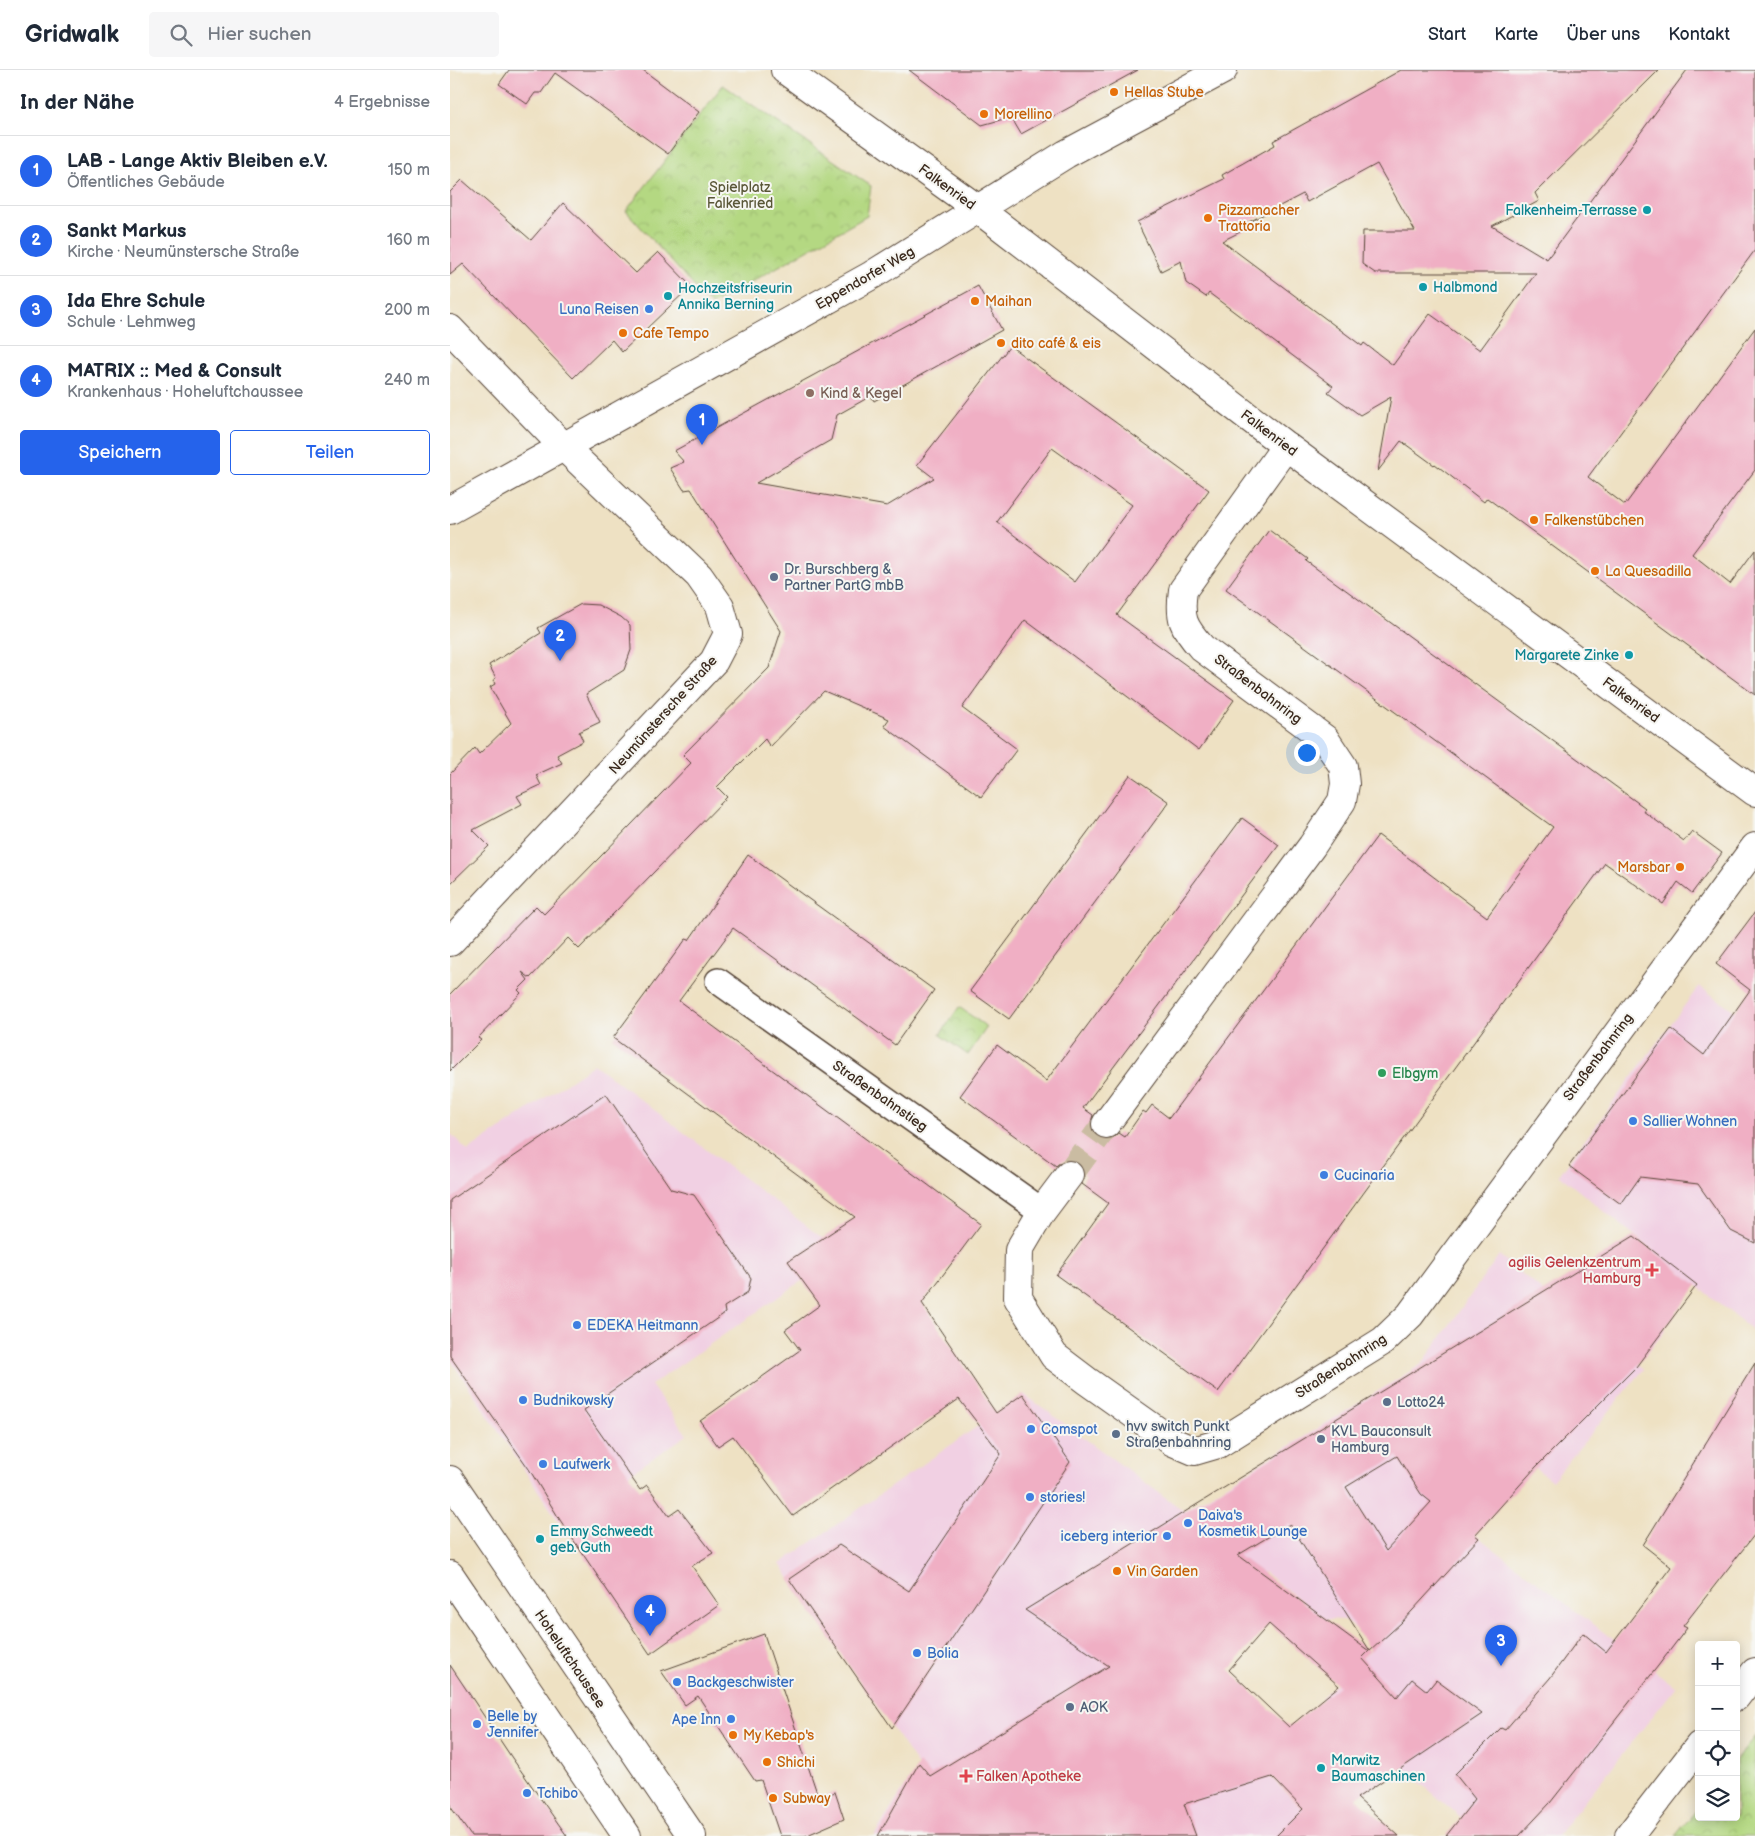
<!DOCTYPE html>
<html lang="de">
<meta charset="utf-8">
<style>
body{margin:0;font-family:"Balsamiq Sans",sans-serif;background:#f6f6f7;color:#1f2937}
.controls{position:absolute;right:15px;bottom:15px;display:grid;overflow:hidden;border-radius:5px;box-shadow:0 2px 12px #0003}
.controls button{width:45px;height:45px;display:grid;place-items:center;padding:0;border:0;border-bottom:1px solid #e0e1e3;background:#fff;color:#1f2937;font:25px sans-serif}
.you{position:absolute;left:856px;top:682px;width:18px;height:18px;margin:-12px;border:4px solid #fff;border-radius:50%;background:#1a73e8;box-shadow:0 0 0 8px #1a73e833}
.badge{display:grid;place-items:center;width:32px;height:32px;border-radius:50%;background:#2563eb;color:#fff;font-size:16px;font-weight:700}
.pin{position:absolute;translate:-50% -41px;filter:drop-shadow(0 1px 2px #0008)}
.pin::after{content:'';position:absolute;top:26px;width:18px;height:15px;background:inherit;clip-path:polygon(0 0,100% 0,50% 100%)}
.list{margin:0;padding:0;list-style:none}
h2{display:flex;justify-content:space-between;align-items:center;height:65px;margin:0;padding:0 20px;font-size:21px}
h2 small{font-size:16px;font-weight:400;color:#747a83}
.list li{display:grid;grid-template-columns:32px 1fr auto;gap:15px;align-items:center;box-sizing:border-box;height:70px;padding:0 20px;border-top:1px solid #e0e1e3}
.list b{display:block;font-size:19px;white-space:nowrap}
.list p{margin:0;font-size:16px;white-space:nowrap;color:#747a83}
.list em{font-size:16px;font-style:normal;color:#747a83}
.actions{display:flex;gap:10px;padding:15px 20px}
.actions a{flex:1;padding:11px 0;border:1px solid #2563eb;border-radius:5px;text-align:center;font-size:18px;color:#2563eb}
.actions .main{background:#2563eb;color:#fff}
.icon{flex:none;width:28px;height:28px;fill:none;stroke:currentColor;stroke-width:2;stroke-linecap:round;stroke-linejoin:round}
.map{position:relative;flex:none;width:1305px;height:1766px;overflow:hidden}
header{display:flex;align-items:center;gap:30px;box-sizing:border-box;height:70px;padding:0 25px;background:#fff;border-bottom:1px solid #e0e1e3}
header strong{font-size:24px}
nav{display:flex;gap:28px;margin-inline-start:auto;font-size:18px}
.search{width:350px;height:45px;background:#f6f6f7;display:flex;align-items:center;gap:12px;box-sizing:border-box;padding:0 18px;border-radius:5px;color:#747a83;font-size:19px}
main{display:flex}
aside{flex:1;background:#fff}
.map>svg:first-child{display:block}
.built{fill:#f1d0e3}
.park{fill:url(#park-crowns);stroke:#788150}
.building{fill:#f0afc4;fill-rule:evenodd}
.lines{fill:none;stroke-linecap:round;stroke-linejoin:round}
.minor-tunnel{stroke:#cabca2;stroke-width:28;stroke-dasharray:28 14;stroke-linecap:butt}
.pedestrian-casing{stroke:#564537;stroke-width:28}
.minor-casing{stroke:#564537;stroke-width:30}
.tertiary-casing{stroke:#564537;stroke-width:30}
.primary-casing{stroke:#564537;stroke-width:30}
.pedestrian{stroke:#fff;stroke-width:25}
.minor{stroke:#fff;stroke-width:28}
.tertiary{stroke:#fff;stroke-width:28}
.primary{stroke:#fff;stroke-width:28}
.food-dot{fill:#e8710a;stroke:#f6f6f2;stroke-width:2}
.culture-dot{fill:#0f9aa8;stroke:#f6f6f2;stroke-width:2}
.shop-dot{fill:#3f7fe0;stroke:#f6f6f2;stroke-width:2}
.education-dot{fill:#8d6e63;stroke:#f6f6f2;stroke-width:2}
.service-dot{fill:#5c6f8a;stroke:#f6f6f2;stroke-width:2}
.leisure-dot{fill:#2e9e5b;stroke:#f6f6f2;stroke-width:2}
.health-dot{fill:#e0444e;stroke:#f6f6f2;stroke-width:2}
.labels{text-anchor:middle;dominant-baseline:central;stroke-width:4;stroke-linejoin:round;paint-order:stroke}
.food-label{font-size:14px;fill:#c56008;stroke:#f6f6f2;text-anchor:start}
.park-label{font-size:14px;fill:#595637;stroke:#f6f6f2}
.street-label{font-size:14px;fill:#3b2a1e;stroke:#f6f6f2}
.culture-label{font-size:14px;fill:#0d838f;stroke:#f6f6f2;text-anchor:start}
.shop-label{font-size:14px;fill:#366cbe;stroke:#f6f6f2;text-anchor:start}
.education-label{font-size:14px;fill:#785e54;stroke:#f6f6f2;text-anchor:start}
.service-label{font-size:14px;fill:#4e5e75;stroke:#f6f6f2;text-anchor:start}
.leisure-label{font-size:14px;fill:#27864d;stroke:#f6f6f2;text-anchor:start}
.health-label{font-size:14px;fill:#be3a42;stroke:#f6f6f2;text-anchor:end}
</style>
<header>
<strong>Gridwalk</strong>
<div class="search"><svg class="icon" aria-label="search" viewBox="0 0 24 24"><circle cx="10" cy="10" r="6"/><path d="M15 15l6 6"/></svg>Hier suchen</div>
<nav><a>Start</a><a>Karte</a><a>Über uns</a><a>Kontakt</a></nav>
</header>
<main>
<aside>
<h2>In der Nähe<small>4 Ergebnisse</small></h2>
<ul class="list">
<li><span class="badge">1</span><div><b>LAB - Lange Aktiv Bleiben e.V.</b><p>Öffentliches Gebäude</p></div><em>150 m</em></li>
<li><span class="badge">2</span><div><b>Sankt Markus</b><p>Kirche · Neumünstersche Straße</p></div><em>160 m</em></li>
<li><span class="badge">3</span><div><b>Ida Ehre Schule</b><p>Schule · Lehmweg</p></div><em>200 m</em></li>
<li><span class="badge">4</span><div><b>MATRIX :: Med &amp; Consult</b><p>Krankenhaus · Hoheluftchaussee</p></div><em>240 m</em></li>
</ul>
<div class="actions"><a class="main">Speichern</a><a>Teilen</a></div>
</aside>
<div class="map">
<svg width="1305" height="1766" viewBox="0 0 1305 1766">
<defs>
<pattern id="park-crowns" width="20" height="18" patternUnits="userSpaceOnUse" patternTransform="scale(1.25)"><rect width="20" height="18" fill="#b4d882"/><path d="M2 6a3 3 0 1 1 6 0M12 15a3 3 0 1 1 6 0" fill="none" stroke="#9cba70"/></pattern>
</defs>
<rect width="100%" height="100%" fill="#f6f6f2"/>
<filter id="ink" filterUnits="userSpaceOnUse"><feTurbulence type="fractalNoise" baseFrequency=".02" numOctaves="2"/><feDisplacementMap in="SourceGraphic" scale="10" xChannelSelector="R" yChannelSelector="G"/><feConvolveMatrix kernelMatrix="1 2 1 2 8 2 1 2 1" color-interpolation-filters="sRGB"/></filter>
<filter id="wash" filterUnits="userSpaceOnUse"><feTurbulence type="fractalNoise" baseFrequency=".0096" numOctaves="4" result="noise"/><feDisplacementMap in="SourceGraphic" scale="20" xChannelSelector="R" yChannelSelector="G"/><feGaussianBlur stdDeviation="1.12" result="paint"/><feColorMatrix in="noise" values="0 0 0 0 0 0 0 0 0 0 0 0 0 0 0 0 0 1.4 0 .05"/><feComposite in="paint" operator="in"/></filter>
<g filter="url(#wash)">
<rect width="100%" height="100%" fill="#eee1c3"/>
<!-- built -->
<g class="built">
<path d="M1249 916 1305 955V1262L1109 1105Z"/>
<path d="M144 994 392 1183 201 1315 237 1365 109 1452 0 1289V1063L18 1081Z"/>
<path d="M1049 1185 1161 1277 1203 1252 1216 1260 1188 1294 1194 1299 1102 1411 1043 1365 982 1432 1226 1617 1107 1766H1033L871 1628 927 1574 894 1550 875 1549 814 1502 692 1580 880 1766H424L468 1696 330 1494 574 1324 734 1441 972 1294Z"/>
</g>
<!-- park -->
<g class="park">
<path d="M273 15 421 116 417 146 261 235 176 141Z"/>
<path d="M509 937 537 957 518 985 490 965Z"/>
<path d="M1305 1666V1766H1225L1249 1737V1747H1286V1690Z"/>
</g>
<g id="blocks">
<!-- building -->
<g class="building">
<path d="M59 0H193L249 42 218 84 105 3 91 23H85L77 34 49 14Z"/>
<path d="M459 0H688L571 64 561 47 532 55Z"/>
<path d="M951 0H1209L1085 123 1089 131 1042 156 1097 189 1237 0H1305V180L1138 407 1175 435 1305 258V400L1242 484 1280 514 1305 480V625L1037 428 1034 432 985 394 984 395 951 371 928 401 941 327 910 345 878 322 883 316 759 223 756 227 736 213 731 191 711 201 687 152 774 109 772 105 825 75 823 71ZM927 94 965 161H913L912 194 925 203H1086L1030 280 980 244 943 295 914 273 912 276 772 171 798 158 797 153 853 124 857 132Z"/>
<path d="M12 110 81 170 113 133 186 203 208 182 241 216 172 282 162 270 123 308 13 194 0 205V122Z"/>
<path d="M528 216 552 260 424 331 421 326 387 345 381 370 306 413 437 436 484 408 467 395 560 276 759 420 667 545 784 630 749 680 575 550 512 638 567 679 531 727 434 656 439 649 374 621 320 677 315 669 267 717 277 727 129 879 118 868 80 908 72 902 78 910 68 920 71 923 28 968 31 970 0 1001V924L86 836 94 844 151 786 241 693 233 685 319 598 331 561 241 419 234 420 220 398 234 392 224 381ZM602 378 682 435 625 512 547 452Z"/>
<path d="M819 460 858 489 856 491 1195 738 1193 741 1234 771 1242 761 1272 783 1242 823 1228 812 1213 834 1155 793 768 1322 606 1205 658 1133 632 1114 635 1106 633 1098 629 1093 620 1089 612 1091 606 1096 510 1026 547 975 596 1011 792 748 829 775 633 1038 643 1045 641 1052 642 1060 647 1067 655 1070 662 1068 669 1063 675 1067 693 1041 696 1043 702 1035 719 1048 928 765 1037 847 1103 757 776 519Z"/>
<path d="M131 534 148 535 171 547 180 555 181 580 174 600 136 624 150 652 129 662 133 671 107 685 112 693 86 705 91 715 67 726 72 734 23 760 39 776 0 814V704L25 678 29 684 61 653 40 617 45 614 43 610 46 608 39 595 91 563 88 558Z"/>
<path d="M680 705 719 732 559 949 520 921Z"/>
<path d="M298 785 484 920 445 975 283 858 229 931 531 1154 472 1233 546 1343 573 1324 620 1392 442 1658 339 1509 389 1475 459 1521 551 1384 509 1329 343 1446 283 1366 268 1376 250 1351 350 1280 335 1260 370 1235 338 1191 405 1147 163 968 236 869 239 870Z"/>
<path d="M1305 842V1173L1281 1161 1248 1114 1190 1107 1171 1134 1119 1096 1221 959 1254 985 1300 920 1266 894Z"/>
<path d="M156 1024 221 1119 244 1125 301 1208 298 1222 274 1237 275 1243 134 1340 190 1420 197 1415 219 1446 229 1439 263 1483 242 1496 269 1535 200 1584 110 1450 79 1399 0 1286V1130Z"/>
<path d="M1184 1166 1247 1215 1186 1297 1086 1397 1025 1465 1029 1468 951 1553 920 1581 840 1454 788 1485 919 1581 912 1588 947 1627 962 1609 977 1621 986 1610 1032 1644 907 1728 949 1766H826L853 1739 822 1707 734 1734 746 1766H428L469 1693 480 1706 659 1596 575 1540ZM947 1386 971 1424 981 1432 936 1481 896 1417ZM819 1554 889 1616 839 1657 779 1600Z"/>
<path d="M1305 1293V1464L1233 1556 1237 1558 1208 1596 1100 1733 1069 1766H996L1025 1729 1005 1704 1051 1658 1055 1660 1100 1608 1133 1563 1156 1582 1221 1497 1193 1475Z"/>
<path d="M314 1564 369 1729 385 1722 394 1749 355 1766H330L311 1710 305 1711 248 1626 235 1635 211 1601Z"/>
<path d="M0 1595 62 1688 117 1766H21L0 1736Z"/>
</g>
</g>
</g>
<g filter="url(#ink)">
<use href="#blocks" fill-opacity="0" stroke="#564537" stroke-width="1"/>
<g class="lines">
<!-- minor-tunnel -->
<path class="minor-tunnel" d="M619 1105 656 1054"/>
<defs>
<path id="pedestrian" d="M268 911 592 1141"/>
<g id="minor">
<path d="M335 0 528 139 836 376 1305 722"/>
<path d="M0 259 114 377 249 506 270 536 278 564 264 591 0 872"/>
<path d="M0 440 422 205 616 84 773 0"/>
<path d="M656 1054 862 776 892 731 895 714 893 696 875 669 752 578C733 557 729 549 733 520L836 376"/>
<path d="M619 1105 592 1141 569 1180 568 1228 604 1286 637 1311 723 1372 744 1381 768 1374 933 1271 960 1245 1305 777"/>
</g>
<g id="tertiary">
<path d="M1286 1627 1305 1602"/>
<path d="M1179 1766 1249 1676"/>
</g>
<g id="primary">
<path d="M0 1410 242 1766"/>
<path d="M0 1505 177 1766"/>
</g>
</defs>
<!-- pedestrian casing -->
<use href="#pedestrian" class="pedestrian-casing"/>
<!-- minor casing -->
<use href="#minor" class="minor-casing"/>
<!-- tertiary casing -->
<use href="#tertiary" class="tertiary-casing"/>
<!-- primary casing -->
<use href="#primary" class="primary-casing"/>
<!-- pedestrian -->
<use href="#pedestrian" class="pedestrian"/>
<!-- minor -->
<use href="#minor" class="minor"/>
<!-- tertiary -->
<use href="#tertiary" class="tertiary"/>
<!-- primary -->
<use href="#primary" class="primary"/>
</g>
</g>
<!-- markers -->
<g class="food-dot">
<circle cx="664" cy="22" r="5"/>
<circle cx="534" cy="44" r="5"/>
<circle cx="758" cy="148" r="5"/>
<circle cx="525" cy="231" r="5"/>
<circle cx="173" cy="263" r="5"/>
<circle cx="551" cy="273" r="5"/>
<circle cx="1084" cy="450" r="5"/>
<circle cx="1145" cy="501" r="5"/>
<circle cx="1230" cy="797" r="5"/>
<circle cx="667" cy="1501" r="5"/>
<circle cx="283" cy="1665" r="5"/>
<circle cx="317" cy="1692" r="5"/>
<circle cx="323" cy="1728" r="5"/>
</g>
<g class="culture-dot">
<circle cx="1197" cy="140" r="5"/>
<circle cx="973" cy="217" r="5"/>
<circle cx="218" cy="226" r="5"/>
<circle cx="1179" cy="585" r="5"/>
<circle cx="90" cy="1469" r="5"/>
<circle cx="871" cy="1698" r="5"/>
</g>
<g class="shop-dot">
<circle cx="199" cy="239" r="5"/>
<circle cx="1183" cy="1051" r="5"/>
<circle cx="874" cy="1105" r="5"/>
<circle cx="127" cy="1255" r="5"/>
<circle cx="73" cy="1330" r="5"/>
<circle cx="581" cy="1359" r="5"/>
<circle cx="93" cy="1394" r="5"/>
<circle cx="580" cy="1427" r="5"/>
<circle cx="738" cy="1453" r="5"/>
<circle cx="717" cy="1466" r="5"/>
<circle cx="467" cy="1583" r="5"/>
<circle cx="227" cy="1612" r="5"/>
<circle cx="281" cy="1649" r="5"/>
<circle cx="27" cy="1654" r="5"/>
<circle cx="77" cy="1723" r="5"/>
</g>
<circle class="education-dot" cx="360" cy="323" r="5"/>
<g class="service-dot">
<circle cx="324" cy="507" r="5"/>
<circle cx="937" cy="1332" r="5"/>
<circle cx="666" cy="1364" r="5"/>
<circle cx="871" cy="1369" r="5"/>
<circle cx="620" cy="1637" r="5"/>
</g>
<circle class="leisure-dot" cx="932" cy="1003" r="5"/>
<g class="health-dot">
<path d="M1199.5 1192.5h5v5h5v5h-5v5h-5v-5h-5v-5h5z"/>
<path d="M513.5 1698.5h5v5h5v5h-5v5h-5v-5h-5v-5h5z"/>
</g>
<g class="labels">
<!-- food labels -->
<g class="food-label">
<text x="674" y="22">Hellas Stube</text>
<text x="544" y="44">Morellino</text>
<text x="768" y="140">Pizzamacher<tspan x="768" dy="16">Trattoria</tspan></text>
<text x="535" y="231">Maihan</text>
<text x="183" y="263">Cafe Tempo</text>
<text x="561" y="273">dito café &amp; eis</text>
<text x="1094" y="450">Falkenstübchen</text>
<text x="1155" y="501">La Quesadilla</text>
<text x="1220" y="797" text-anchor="end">Marsbar</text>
<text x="677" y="1501">Vin Garden</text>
<text x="293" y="1665">My Kebap's</text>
<text x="327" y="1692">Shichi</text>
<text x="333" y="1728">Subway</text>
</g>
<!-- park labels -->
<g class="park-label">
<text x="290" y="117">Spielplatz<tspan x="290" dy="16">Falkenried</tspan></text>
</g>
<!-- street labels -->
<g class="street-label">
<text transform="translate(497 117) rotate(36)">Falkenried</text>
<text transform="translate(415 208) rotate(-30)">Eppendorfer Weg</text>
<text transform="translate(819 363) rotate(37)">Falkenried</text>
<text transform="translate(808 619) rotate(37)">Straßenbahnring</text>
<text transform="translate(1181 630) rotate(36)">Falkenried</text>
<text transform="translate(213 645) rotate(-48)">Neumünstersche Straße</text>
<text transform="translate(1148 987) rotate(-53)">Straßenbahnring</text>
<text transform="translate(430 1026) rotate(35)">Straßenbahnstieg</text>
<text transform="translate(891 1296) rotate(-33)">Straßenbahnring</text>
<text transform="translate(120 1589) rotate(56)">Hoheluftchaussee</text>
</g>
<!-- culture labels -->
<g class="culture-label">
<text x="1187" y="140" text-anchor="end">Falkenheim-Terrasse</text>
<text x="983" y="217">Halbmond</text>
<text x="228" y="218">Hochzeitsfriseurin<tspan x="228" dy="16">Annika Berning</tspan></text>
<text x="1169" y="585" text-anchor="end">Margarete Zinke</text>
<text x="100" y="1461">Emmy Schweedt<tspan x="100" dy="16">geb. Guth</tspan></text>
<text x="881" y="1690">Marwitz<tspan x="881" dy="16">Baumaschinen</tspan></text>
</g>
<!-- shop labels -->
<g class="shop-label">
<text x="189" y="239" text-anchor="end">Luna Reisen</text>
<text x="1193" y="1051">Sallier Wohnen</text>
<text x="884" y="1105">Cucinaria</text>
<text x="137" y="1255">EDEKA Heitmann</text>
<text x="83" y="1330">Budnikowsky</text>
<text x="591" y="1359">Comspot</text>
<text x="103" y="1394">Laufwerk</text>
<text x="590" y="1427">stories!</text>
<text x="748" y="1445">Daiva's<tspan x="748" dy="16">Kosmetik Lounge</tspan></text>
<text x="707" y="1466" text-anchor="end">iceberg interior</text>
<text x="477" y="1583">Bolia</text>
<text x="237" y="1612">Backgeschwister</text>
<text x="37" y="1646">Belle by<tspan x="37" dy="16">Jennifer</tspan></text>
<text x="271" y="1649" text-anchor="end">Ape Inn</text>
<text x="87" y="1723">Tchibo</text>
</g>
<!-- education labels -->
<g class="education-label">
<text x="370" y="323">Kind &amp; Kegel</text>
</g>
<!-- service labels -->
<g class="service-label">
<text x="334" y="499">Dr. Burschberg &amp;<tspan x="334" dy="16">Partner PartG mbB</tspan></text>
<text x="947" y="1332">Lotto24</text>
<text x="676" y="1356">hvv switch Punkt<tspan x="676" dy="16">Straßenbahnring</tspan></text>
<text x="881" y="1361">KVL Bauconsult<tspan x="881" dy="16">Hamburg</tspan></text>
<text x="630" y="1637">AOK</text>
</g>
<!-- leisure labels -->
<g class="leisure-label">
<text x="942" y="1003">Elbgym</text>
</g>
<!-- health labels -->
<g class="health-label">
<text x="1191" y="1192">agilis Gelenkzentrum<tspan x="1191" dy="16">Hamburg</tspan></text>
<text x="526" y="1706" text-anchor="start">Falken Apotheke</text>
</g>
</g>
</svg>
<div class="controls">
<button>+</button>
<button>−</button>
<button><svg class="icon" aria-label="locate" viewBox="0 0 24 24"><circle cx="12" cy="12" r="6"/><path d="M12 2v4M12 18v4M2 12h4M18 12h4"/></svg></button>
<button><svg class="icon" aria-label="layers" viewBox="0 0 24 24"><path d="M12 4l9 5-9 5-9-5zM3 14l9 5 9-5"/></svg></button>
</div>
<div class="you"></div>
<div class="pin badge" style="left:252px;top:375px">1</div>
<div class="pin badge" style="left:110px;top:591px">2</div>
<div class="pin badge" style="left:1051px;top:1596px">3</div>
<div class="pin badge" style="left:200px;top:1566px">4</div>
</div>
</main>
